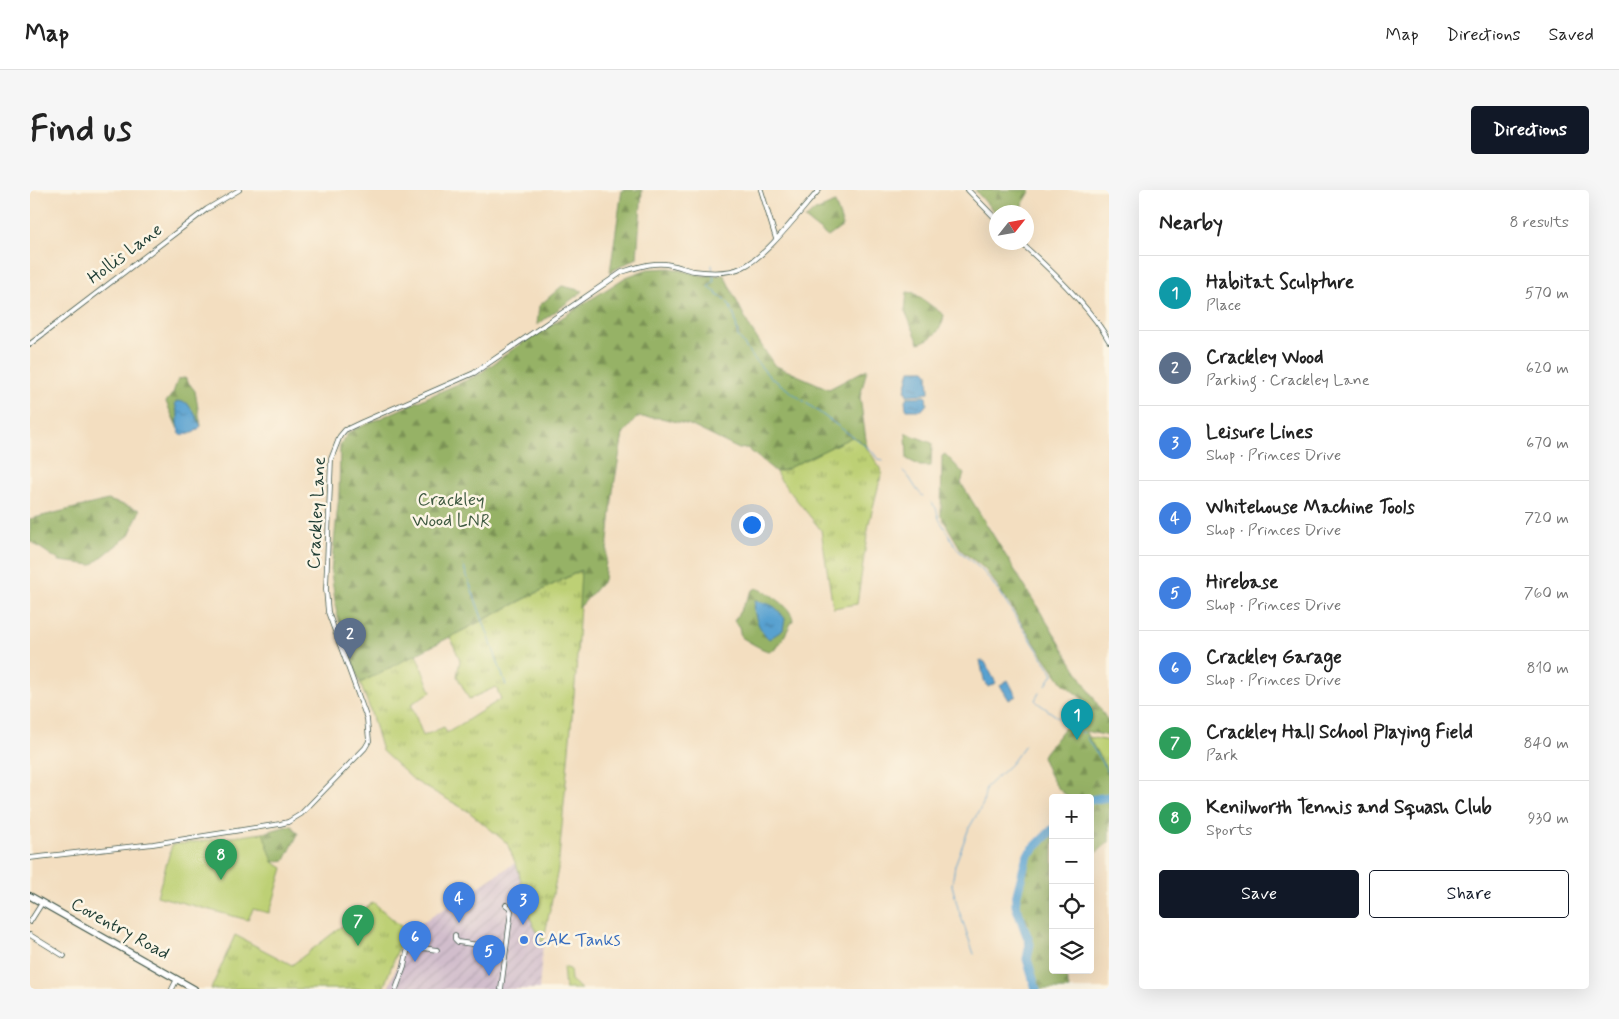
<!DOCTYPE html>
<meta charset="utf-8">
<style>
body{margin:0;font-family:Mynerve,sans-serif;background:#f6f6f6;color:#222}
.controls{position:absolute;right:15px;bottom:15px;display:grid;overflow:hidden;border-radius:5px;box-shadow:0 5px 20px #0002}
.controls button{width:45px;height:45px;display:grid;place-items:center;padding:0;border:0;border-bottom:1px solid #e0e0e0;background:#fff;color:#222;font:25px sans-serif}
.compass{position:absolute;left:959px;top:15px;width:45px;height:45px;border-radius:50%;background:#fff;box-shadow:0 5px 20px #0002;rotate:59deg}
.you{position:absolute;left:721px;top:334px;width:18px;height:18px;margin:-12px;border:4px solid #fff;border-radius:50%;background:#1a73e8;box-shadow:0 0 0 8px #1a73e833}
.badge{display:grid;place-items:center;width:32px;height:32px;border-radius:50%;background:#111827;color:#fff;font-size:16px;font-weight:700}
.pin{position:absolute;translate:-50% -41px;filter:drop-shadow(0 1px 2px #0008)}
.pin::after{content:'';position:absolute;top:26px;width:18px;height:15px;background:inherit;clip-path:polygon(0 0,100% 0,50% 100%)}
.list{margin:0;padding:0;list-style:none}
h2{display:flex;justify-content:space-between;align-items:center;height:65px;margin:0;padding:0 20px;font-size:21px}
h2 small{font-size:16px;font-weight:400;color:#767676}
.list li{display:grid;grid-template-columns:32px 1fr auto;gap:15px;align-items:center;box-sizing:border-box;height:75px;padding:0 20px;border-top:1px solid #e0e0e0}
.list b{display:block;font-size:19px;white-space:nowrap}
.list p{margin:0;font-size:16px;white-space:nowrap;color:#767676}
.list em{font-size:16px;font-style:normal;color:#767676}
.actions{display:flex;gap:10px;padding:15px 20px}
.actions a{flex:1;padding:11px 0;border:1px solid #111827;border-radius:5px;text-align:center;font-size:18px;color:#111827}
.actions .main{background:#111827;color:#fff}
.icon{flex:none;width:28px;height:28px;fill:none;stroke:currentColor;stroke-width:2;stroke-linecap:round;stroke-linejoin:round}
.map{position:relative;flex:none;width:1079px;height:799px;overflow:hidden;border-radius:5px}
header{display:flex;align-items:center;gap:30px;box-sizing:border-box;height:70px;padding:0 25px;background:#fff;border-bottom:1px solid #e0e0e0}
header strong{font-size:24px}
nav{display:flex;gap:28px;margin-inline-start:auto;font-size:18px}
.intro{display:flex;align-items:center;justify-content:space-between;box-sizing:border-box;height:120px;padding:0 30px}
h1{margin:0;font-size:35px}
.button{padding:12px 22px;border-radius:5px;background:#111827;color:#fff;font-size:18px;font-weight:700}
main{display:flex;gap:30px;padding:0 30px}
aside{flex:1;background:#fff;border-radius:5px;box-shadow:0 5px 20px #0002}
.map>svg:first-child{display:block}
.industrial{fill:url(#industrial-furrows)}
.grass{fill:url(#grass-tufts);stroke:#6e8654}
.forest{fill:url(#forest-firs);stroke:#5a784d}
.pitch{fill:#bdd074;stroke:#6e8654}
.water{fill:url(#water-ripples);stroke:#3c6f82}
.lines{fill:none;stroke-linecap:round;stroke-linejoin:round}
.stream{stroke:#59a1d0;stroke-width:1}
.river{stroke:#59a1d0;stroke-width:9}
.street-casing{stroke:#3f5549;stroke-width:5.5}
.primary-casing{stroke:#3f5549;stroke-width:8}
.street{stroke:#fff;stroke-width:4}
.primary{stroke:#fff;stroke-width:5.5}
.shop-dot{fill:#3f7fe0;stroke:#fcf5e5;stroke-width:2}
.labels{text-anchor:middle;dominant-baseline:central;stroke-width:5;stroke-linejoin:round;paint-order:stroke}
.street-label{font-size:18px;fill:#1f3d34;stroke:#fcf5e5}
.park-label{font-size:18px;fill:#3f5a41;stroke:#fcf5e5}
.shop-label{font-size:18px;fill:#366cbe;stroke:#fcf5e5;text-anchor:start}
</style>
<header>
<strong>Map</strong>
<nav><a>Map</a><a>Directions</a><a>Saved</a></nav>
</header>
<div class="intro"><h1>Find us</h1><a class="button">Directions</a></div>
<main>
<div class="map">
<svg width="1079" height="799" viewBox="0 0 1079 799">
<defs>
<pattern id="industrial-furrows" width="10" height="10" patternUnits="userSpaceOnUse" patternTransform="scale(1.25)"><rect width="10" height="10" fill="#d1bdcc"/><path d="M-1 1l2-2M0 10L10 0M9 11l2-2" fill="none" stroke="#b3a3b0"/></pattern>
<pattern id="grass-tufts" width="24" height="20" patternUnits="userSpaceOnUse" patternTransform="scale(1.25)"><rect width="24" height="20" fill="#bdd074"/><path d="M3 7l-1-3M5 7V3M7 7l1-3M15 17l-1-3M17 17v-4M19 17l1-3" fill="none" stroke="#99aa60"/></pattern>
<pattern id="forest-firs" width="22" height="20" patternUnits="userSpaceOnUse" patternTransform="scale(1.25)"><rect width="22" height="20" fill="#96b266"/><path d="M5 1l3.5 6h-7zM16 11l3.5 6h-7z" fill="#7a9255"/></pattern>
<pattern id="water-ripples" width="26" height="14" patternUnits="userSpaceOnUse" patternTransform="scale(1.25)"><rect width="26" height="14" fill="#59a1d0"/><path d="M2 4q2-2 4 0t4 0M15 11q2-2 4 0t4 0" fill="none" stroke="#4984aa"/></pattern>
</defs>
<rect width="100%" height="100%" fill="#fcf5e5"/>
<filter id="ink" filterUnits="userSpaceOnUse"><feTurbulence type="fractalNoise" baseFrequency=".02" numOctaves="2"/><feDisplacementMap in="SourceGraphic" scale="10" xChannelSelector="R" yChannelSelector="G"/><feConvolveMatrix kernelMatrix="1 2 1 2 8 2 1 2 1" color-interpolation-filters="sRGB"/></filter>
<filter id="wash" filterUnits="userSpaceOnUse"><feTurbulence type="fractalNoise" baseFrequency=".0096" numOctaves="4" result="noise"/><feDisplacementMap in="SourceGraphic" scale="20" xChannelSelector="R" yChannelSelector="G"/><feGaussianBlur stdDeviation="1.12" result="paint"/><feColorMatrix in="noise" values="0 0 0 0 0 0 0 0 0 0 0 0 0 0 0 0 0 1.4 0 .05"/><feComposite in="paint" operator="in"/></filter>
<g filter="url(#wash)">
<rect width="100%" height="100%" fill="#f3dec0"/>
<!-- industrial -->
<path class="industrial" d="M485 673 488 679 500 728 513 754 509 799H358L367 776 373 752 378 742Z"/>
<!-- grass -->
<g class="grass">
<path d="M822 247C837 253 844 269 852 282L839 333 827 414 803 418 791 340 749 288 746 282 754 280Z"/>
<path d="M552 380 546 483 528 679 513 754 500 728 488 679 477 653 438 621 385 591 352 561 339 516 330 493 386 464 401 502 381 514 393 546 414 537 417 543 471 509 466 497 439 509 427 486 430 470 420 447Z"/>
<path d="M1058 547 1079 551V584Z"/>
<path d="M343 712 375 740 353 799H181L205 745 262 775Z"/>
<path d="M533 777 540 779 541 790 551 799H535Z"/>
</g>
<!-- forest -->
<g class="forest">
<path d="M592 0H612L607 68 580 82Z"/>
<path d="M945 0H1001L988 22H966V24Z"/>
<path d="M805 13 813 36 798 47 775 29 783 22Z"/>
<path d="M641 78 674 86 694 85 719 136 744 175 799 199 837 179 830 207 837 257 828 249 822 247 754 280 746 282 717 258 709 259 660 235 631 228 607 227 593 244 583 301 574 390 549 418 551 380 330 493 307 425 301 382 309 305 310 255 319 242 448 185 486 157 596 87 618 79Z"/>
<path d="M532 96 553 101 507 135 509 116Z"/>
<path d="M877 102 884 103 914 125C912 140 904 148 889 153L875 121Z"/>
<path d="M155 188 165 201 171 236 165 224 146 220 148 225V239L136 212 143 203 148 189Z"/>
<path d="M876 243 902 253 901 276H890L877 269Z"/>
<path d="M915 264 934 284 931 293 1079 533V546L1055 541 1079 584V652L1060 668V608C1054 608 1045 609 1040 607 1024 600 1018 581 1012 566L1056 512 1033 493 1008 458 964 391 954 378 932 361 911 326 912 266Z"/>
<path d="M78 310 110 320 99 345 62 375 30 371 0 351V329Z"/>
<path d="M726 398C737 401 762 417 763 430 743 466 748 469 711 447L709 437 704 431 722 401Z"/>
<path d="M261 635 268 644 255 670 243 672 233 643Z"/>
<path d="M1023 639V780H1035L1039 799H1006L997 769 1000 754 986 716V708L996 669 999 664Z"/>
</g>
<!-- pitch -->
<path class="pitch" d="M233 643 243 672 253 678 243 712 239 723 223 719 218 730 127 706 142 655Z"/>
<!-- water -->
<g class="water">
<path d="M880 180H895L898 183 899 202 894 204 877 205 875 200Z"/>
<path d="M896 206 897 214 892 220H877L876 218 875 210 877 207Z"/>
<path d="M148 211 157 213 165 224 171 236C165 243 159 246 150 244L148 239V225L145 213Z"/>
<path d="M725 411C742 414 745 415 755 429L753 440 739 449C729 440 722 424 725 411Z"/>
<path d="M950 470 955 472 966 493 958 497 954 490Z"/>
<path d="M978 490 986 506 979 510 970 495Z"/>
</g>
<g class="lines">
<!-- stream -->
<g class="stream">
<path d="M682 75 684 92 678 97 686 102 687 105 693 108 699 114 705 128 708 146 721 165 739 186 841 260 847 268 853 271"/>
<path d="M873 281C882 288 884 299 893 306"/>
<path d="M901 312 906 318 909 329 928 360 952 380 962 392 1021 480 1023 484 1016 495"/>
<path d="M433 375 476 495"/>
<path d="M1009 503 1005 510 1008 513 1044 539 1054 543"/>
<path d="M1056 547 1079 584"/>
<path d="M944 764 928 718 922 695 925 675 939 638 953 614 956 597 981 574 995 555"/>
</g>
<!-- river -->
<g class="river">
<path d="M1060 610 1079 607"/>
<path d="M1006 799 997 769 1000 754 986 716V708L996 669 999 663 1023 639"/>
</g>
</g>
</g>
<g filter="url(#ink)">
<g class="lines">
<defs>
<g id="street">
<path d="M731 0 746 49"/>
<path d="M938 0 966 29"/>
<path d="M990 52C1019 78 1061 118 1079 151"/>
<path d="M0 154 177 19 209 0"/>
<path d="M0 668 123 654 250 634 258 632 271 624 335 558 339 551 337 529 298 422 296 399 301 269 310 246 315 240 332 232 444 183 592 82C608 77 625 71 641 75 649 76 656 80 664 81 679 83 699 84 713 77 736 67 771 20 789 0"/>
<path d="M0 732 12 713"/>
<path d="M0 745 34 766"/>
<path d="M425 745V749L428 752 476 759"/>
<path d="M142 799 147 789"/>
<path d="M366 799 374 777 377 762 379 758 386 757 407 760"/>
<path d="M471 799 481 721 479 717 476 715"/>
</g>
<path id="primary" d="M0 706 164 799"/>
</defs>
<!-- street casing -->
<use href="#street" class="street-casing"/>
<!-- primary casing -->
<use href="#primary" class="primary-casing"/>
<!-- street -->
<use href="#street" class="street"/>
<!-- primary -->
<use href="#primary" class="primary"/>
</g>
</g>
<!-- markers -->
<circle class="shop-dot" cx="494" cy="750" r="5"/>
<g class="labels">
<!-- street labels -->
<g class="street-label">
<text transform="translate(95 64) rotate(-37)">Hollis Lane</text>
<text transform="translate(287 323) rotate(-87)">Crackley Lane</text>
<text transform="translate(90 739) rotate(29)">Coventry Road</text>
</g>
<!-- park labels -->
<g class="park-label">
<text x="421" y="310">Crackley<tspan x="421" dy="21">Wood LNR</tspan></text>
</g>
<!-- shop labels -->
<g class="shop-label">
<text x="504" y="750">CAK Tanks</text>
</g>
</g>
</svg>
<div class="controls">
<button>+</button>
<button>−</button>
<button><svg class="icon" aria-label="locate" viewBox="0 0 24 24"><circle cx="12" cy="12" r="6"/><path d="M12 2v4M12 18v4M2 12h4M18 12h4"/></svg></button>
<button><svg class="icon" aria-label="layers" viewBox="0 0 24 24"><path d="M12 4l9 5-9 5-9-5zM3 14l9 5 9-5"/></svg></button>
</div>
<svg class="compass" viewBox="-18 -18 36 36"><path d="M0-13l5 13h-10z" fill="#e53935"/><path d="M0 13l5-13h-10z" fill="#767676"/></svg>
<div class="you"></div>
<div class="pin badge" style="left:1047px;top:550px;background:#0f9aa8">1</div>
<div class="pin badge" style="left:320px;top:469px;background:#5c6f8a">2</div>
<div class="pin badge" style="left:493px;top:735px;background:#3f7fe0">3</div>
<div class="pin badge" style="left:429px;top:733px;background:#3f7fe0">4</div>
<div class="pin badge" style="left:459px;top:786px;background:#3f7fe0">5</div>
<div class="pin badge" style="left:385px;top:772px;background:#3f7fe0">6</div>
<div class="pin badge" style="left:328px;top:756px;background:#2e9e5b">7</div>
<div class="pin badge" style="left:191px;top:690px;background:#2e9e5b">8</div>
</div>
<aside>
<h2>Nearby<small>8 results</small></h2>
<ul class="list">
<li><span class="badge" style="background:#0f9aa8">1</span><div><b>Habitat Sculpture</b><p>Place</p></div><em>570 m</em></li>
<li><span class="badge" style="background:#5c6f8a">2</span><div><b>Crackley Wood</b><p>Parking · Crackley Lane</p></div><em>620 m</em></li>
<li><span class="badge" style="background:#3f7fe0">3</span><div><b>Leisure Lines</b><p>Shop · Princes Drive</p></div><em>670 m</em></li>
<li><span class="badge" style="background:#3f7fe0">4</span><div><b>Whitehouse Machine Tools</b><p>Shop · Princes Drive</p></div><em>720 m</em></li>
<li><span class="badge" style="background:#3f7fe0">5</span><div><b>Hirebase</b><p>Shop · Princes Drive</p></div><em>760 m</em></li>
<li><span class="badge" style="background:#3f7fe0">6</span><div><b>Crackley Garage</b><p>Shop · Princes Drive</p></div><em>810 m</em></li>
<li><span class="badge" style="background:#2e9e5b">7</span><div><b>Crackley Hall School Playing Field</b><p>Park</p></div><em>840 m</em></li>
<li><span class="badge" style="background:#2e9e5b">8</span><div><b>Kenilworth Tennis and Squash Club</b><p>Sports</p></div><em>930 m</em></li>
</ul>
<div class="actions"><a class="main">Save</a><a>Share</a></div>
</aside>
</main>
